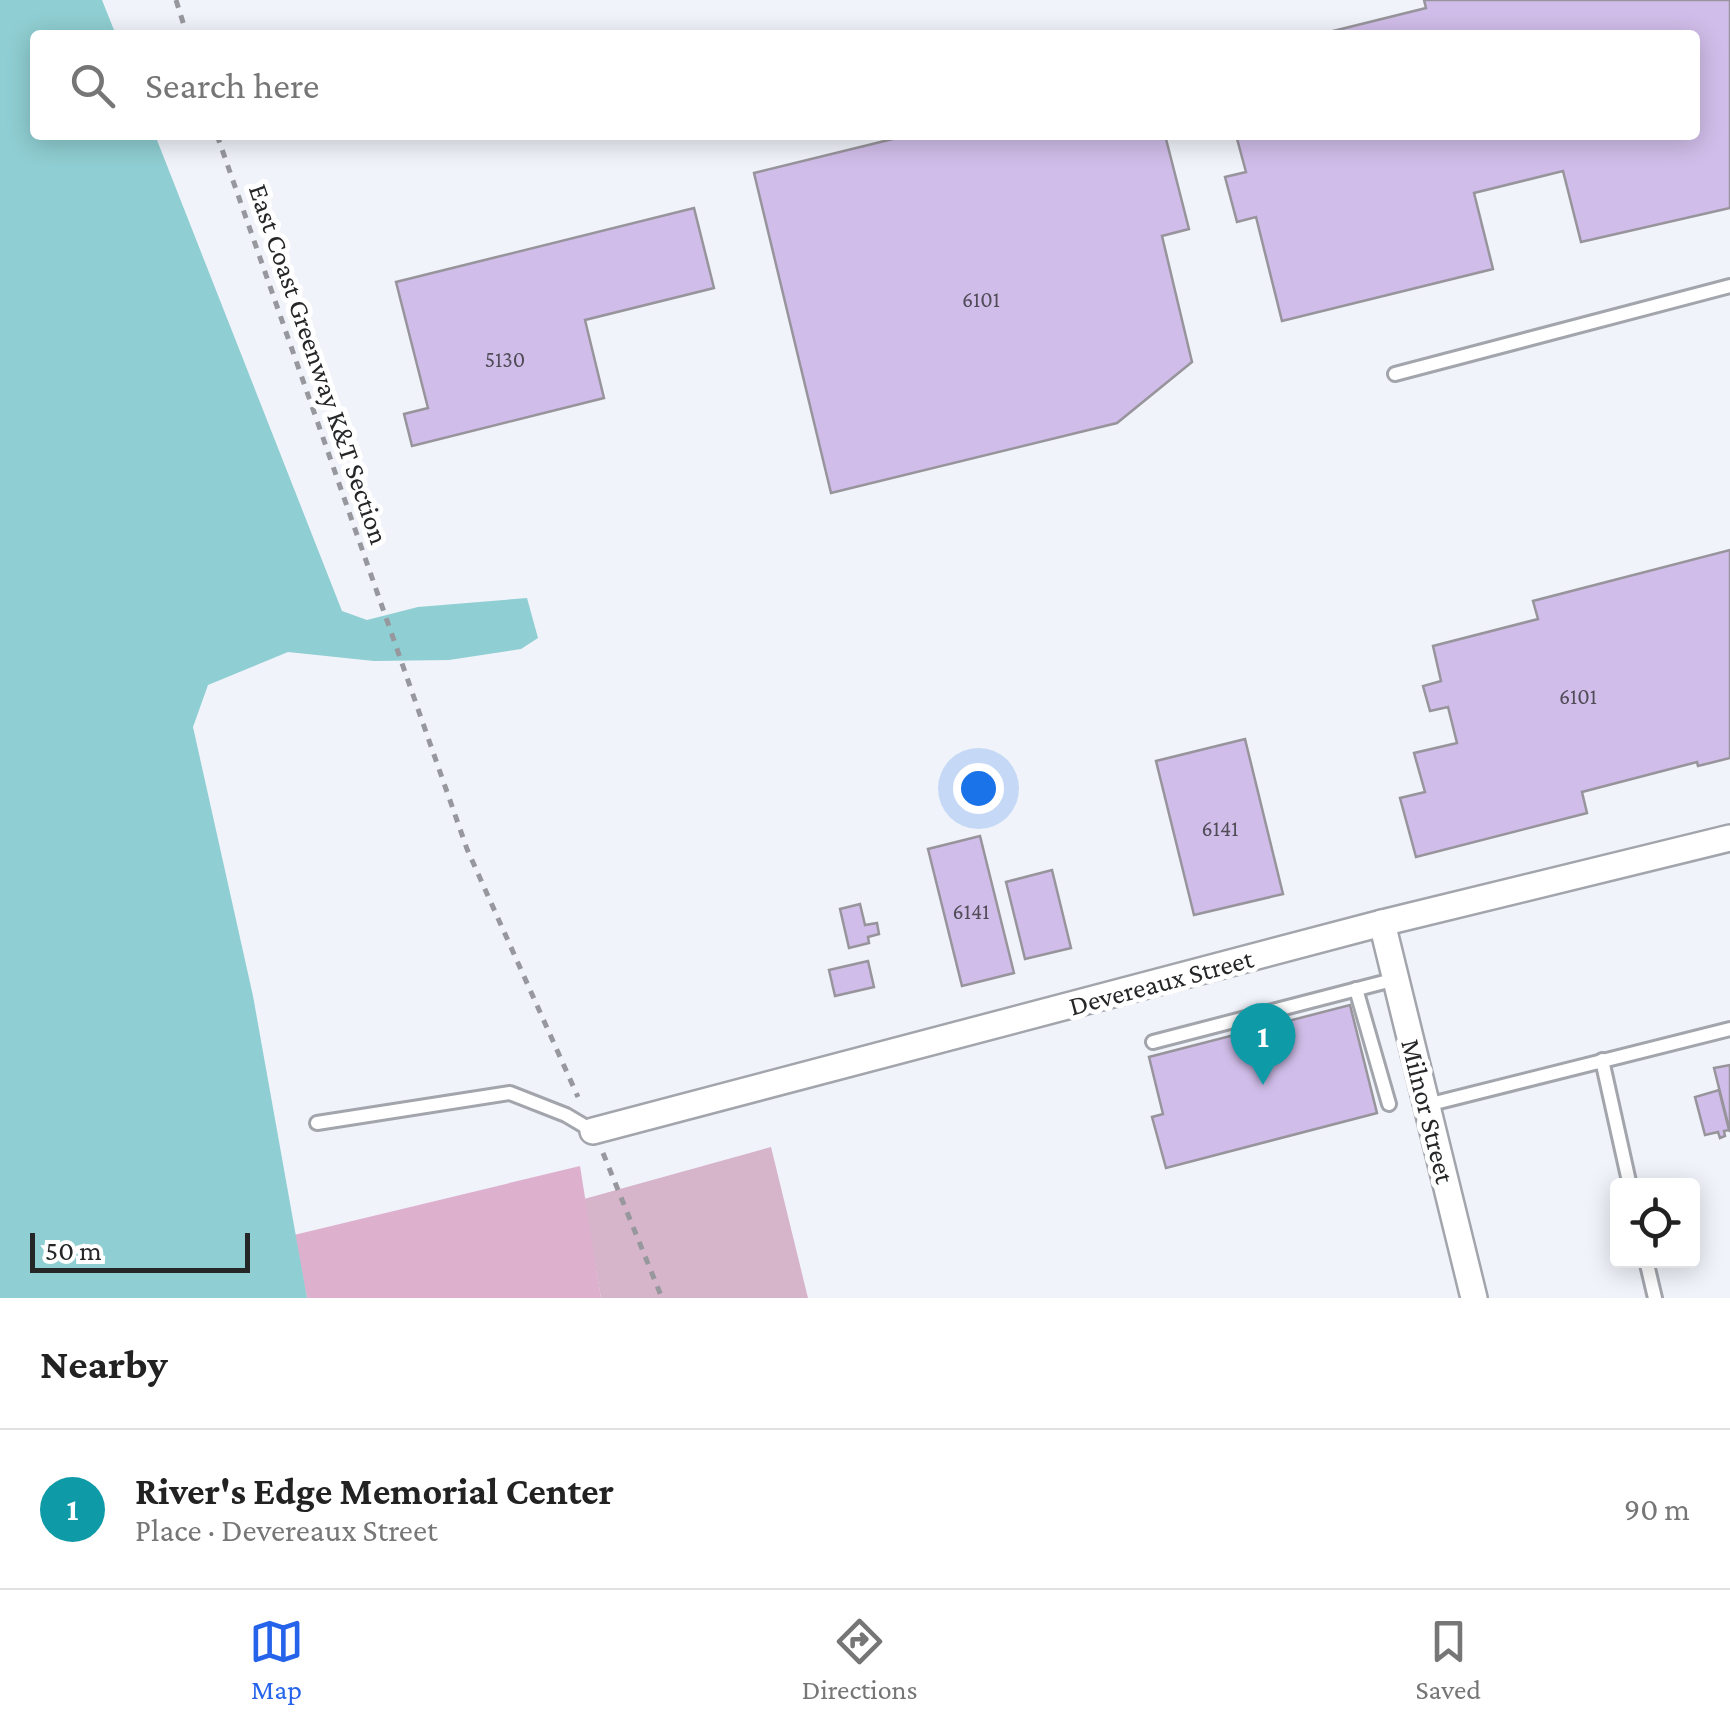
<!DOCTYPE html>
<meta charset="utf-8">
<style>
body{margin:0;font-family:"Crimson Pro",serif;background:#f6f6f6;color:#222}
.controls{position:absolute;right:30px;bottom:30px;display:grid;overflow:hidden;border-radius:10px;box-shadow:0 5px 25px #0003}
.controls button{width:90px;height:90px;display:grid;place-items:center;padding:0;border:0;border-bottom:2px solid #e0e0e0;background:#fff;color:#222;font:50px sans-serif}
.scale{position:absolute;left:30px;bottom:25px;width:220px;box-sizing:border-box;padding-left:10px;border:5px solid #252628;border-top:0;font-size:28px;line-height:35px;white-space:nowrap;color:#252628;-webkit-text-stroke:8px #fff;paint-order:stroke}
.you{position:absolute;left:978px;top:788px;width:35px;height:35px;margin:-25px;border:8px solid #fff;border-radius:50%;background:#1a73e8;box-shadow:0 0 0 15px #1a73e833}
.badge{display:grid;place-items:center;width:65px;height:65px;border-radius:50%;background:#2563eb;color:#fff;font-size:32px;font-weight:700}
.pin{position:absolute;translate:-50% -82px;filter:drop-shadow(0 2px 5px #0008)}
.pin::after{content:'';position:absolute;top:52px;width:35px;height:30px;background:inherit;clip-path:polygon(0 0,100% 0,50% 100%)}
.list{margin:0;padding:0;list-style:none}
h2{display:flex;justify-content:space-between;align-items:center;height:130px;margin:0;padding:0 40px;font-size:42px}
h2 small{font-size:32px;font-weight:400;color:#767676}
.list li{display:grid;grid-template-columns:65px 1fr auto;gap:30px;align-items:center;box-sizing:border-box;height:160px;padding:0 40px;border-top:2px solid #e0e0e0}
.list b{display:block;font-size:38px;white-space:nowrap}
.list p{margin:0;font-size:32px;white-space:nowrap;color:#767676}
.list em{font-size:32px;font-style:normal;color:#767676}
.icon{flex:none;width:55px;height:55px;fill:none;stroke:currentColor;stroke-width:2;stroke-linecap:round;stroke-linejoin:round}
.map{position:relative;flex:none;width:1730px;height:1298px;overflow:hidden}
.search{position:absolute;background:#fff;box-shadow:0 5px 25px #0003;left:30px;right:30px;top:30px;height:110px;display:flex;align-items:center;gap:25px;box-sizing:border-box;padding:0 35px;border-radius:10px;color:#767676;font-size:38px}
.sheet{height:290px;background:#fff}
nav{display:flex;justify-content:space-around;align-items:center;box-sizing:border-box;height:140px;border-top:2px solid #e0e0e0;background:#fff;font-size:28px;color:#767676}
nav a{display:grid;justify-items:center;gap:5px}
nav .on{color:#2563eb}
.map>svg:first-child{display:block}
.green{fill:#d6b4ca}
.forest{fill:#ddb1ce}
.water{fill:#8fced2}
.building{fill:#d0bde9;stroke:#97949b;stroke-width:2.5}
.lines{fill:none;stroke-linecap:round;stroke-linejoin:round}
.lane-casing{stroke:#a2a5ac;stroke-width:18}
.street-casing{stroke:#a2a5ac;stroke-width:30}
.path{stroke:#96989d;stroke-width:5;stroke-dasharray:8 8;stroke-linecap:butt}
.lane{stroke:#fff;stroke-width:12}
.street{stroke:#fff;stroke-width:25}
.labels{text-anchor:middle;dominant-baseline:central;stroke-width:10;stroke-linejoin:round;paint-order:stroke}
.number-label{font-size:22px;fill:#504c58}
.street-label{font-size:28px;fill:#252628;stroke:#fff}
</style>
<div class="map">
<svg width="1730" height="1298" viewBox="0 0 1730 1298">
<rect width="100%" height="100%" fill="#f0f3fa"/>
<!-- green -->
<path class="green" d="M771 1147 808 1298H601L584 1199Z"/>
<!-- forest -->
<path class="forest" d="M580 1166 601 1298H307L294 1235Z"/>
<!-- water -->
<path class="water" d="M0 0H102L116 35H35V135H155L342 611 367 620 418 607 527 598 538 638 521 649 449 660 374 661 288 652 208 685 193 727 253 996 307 1298H0Z"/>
<!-- building -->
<g class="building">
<path d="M1424 0H1730V208L1581 242 1563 171 1474 193 1493 269 1282 321 1256 217 1237 222 1225 177 1246 172 1236 135H1695V35H1317L1426 8Z"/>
<path d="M909 135H1165L1189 229 1162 236 1192 362 1117 423 831 493 754 173Z"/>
<path d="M694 208 714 288 585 320 604 398 412 446 404 414 428 408 396 282Z"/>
<path d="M1730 550V758L1698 766 1697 762 1582 792 1587 813 1416 857 1400 798 1425 792 1414 753 1457 743 1448 707 1430 711 1423 686 1441 681 1433 646 1538 619 1533 601Z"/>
<path d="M1245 739 1283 894 1194 915 1156 761Z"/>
<path d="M980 836 1014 973 962 986 928 849Z"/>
<path d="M1052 870 1071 948 1025 959 1006 882Z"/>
<path d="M860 904 865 925 877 923 879 934 868 937 869 943 849 948 840 909Z"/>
<path d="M868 961 874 987 835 996 829 970Z"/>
<path d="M1350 1005 1377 1113 1166 1168 1152 1117 1163 1114 1149 1057Z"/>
<path d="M1730 1065V1132L1714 1068Z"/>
<path d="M1719 1090 1729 1130 1724 1131 1725 1136 1720 1138 1718 1132 1705 1135 1695 1097Z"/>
</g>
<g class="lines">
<defs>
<g id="lane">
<path d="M1395 374 1730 286"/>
<path d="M1356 989 1389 1104"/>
<path d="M1153 1042 1396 979"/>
<path d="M1602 1060 1630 1186"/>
<path d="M1427 1105 1730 1029"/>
<path d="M317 1123 510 1093 566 1115 593 1131"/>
<path d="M1646 1260 1655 1298"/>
</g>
<g id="street">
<path d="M1382 923 1474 1298"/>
<path d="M593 1131 1382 923 1730 838"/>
</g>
</defs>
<!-- lane casing -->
<use href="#lane" class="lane-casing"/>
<!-- street casing -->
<use href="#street" class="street-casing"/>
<!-- path -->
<g class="path">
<path d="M176 0 187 35"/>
<path d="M217 135 467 849 578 1097"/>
<path d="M603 1153 662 1298"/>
</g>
<!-- lane -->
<use href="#lane" class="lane"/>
<!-- street -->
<use href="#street" class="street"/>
</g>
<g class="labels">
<!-- number labels -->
<g class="number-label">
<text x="981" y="299">6101</text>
<text x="505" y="359">5130</text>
<text x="1578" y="696">6101</text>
<text x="1220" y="828">6141</text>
<text x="971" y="911">6141</text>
</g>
<!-- street labels -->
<g class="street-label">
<text transform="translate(319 364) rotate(71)">East Coast Greenway K&amp;T Section</text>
<text transform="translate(1161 982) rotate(-15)">Devereaux Street</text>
<text transform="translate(1428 1111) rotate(76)">Milnor Street</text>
</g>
</g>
</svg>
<div class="controls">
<button><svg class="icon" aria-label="locate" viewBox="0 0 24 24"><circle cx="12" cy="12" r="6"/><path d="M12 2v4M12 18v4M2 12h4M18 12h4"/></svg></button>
</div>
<div class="scale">50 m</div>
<div class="you"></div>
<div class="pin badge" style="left:1263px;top:1085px;background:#0f9aa8">1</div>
<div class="search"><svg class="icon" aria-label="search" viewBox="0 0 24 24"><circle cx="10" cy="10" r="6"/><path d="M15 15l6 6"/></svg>Search here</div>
</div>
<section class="sheet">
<h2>Nearby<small></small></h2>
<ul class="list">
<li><span class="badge" style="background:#0f9aa8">1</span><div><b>River's Edge Memorial Center</b><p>Place · Devereaux Street</p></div><em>90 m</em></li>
</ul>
</section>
<nav>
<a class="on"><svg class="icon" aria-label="map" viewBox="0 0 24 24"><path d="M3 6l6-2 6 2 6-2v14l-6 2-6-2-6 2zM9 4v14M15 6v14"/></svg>Map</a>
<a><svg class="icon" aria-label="directions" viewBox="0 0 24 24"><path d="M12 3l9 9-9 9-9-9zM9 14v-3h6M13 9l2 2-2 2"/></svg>Directions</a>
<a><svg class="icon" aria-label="saved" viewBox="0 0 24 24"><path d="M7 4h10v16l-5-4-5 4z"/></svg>Saved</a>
</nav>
